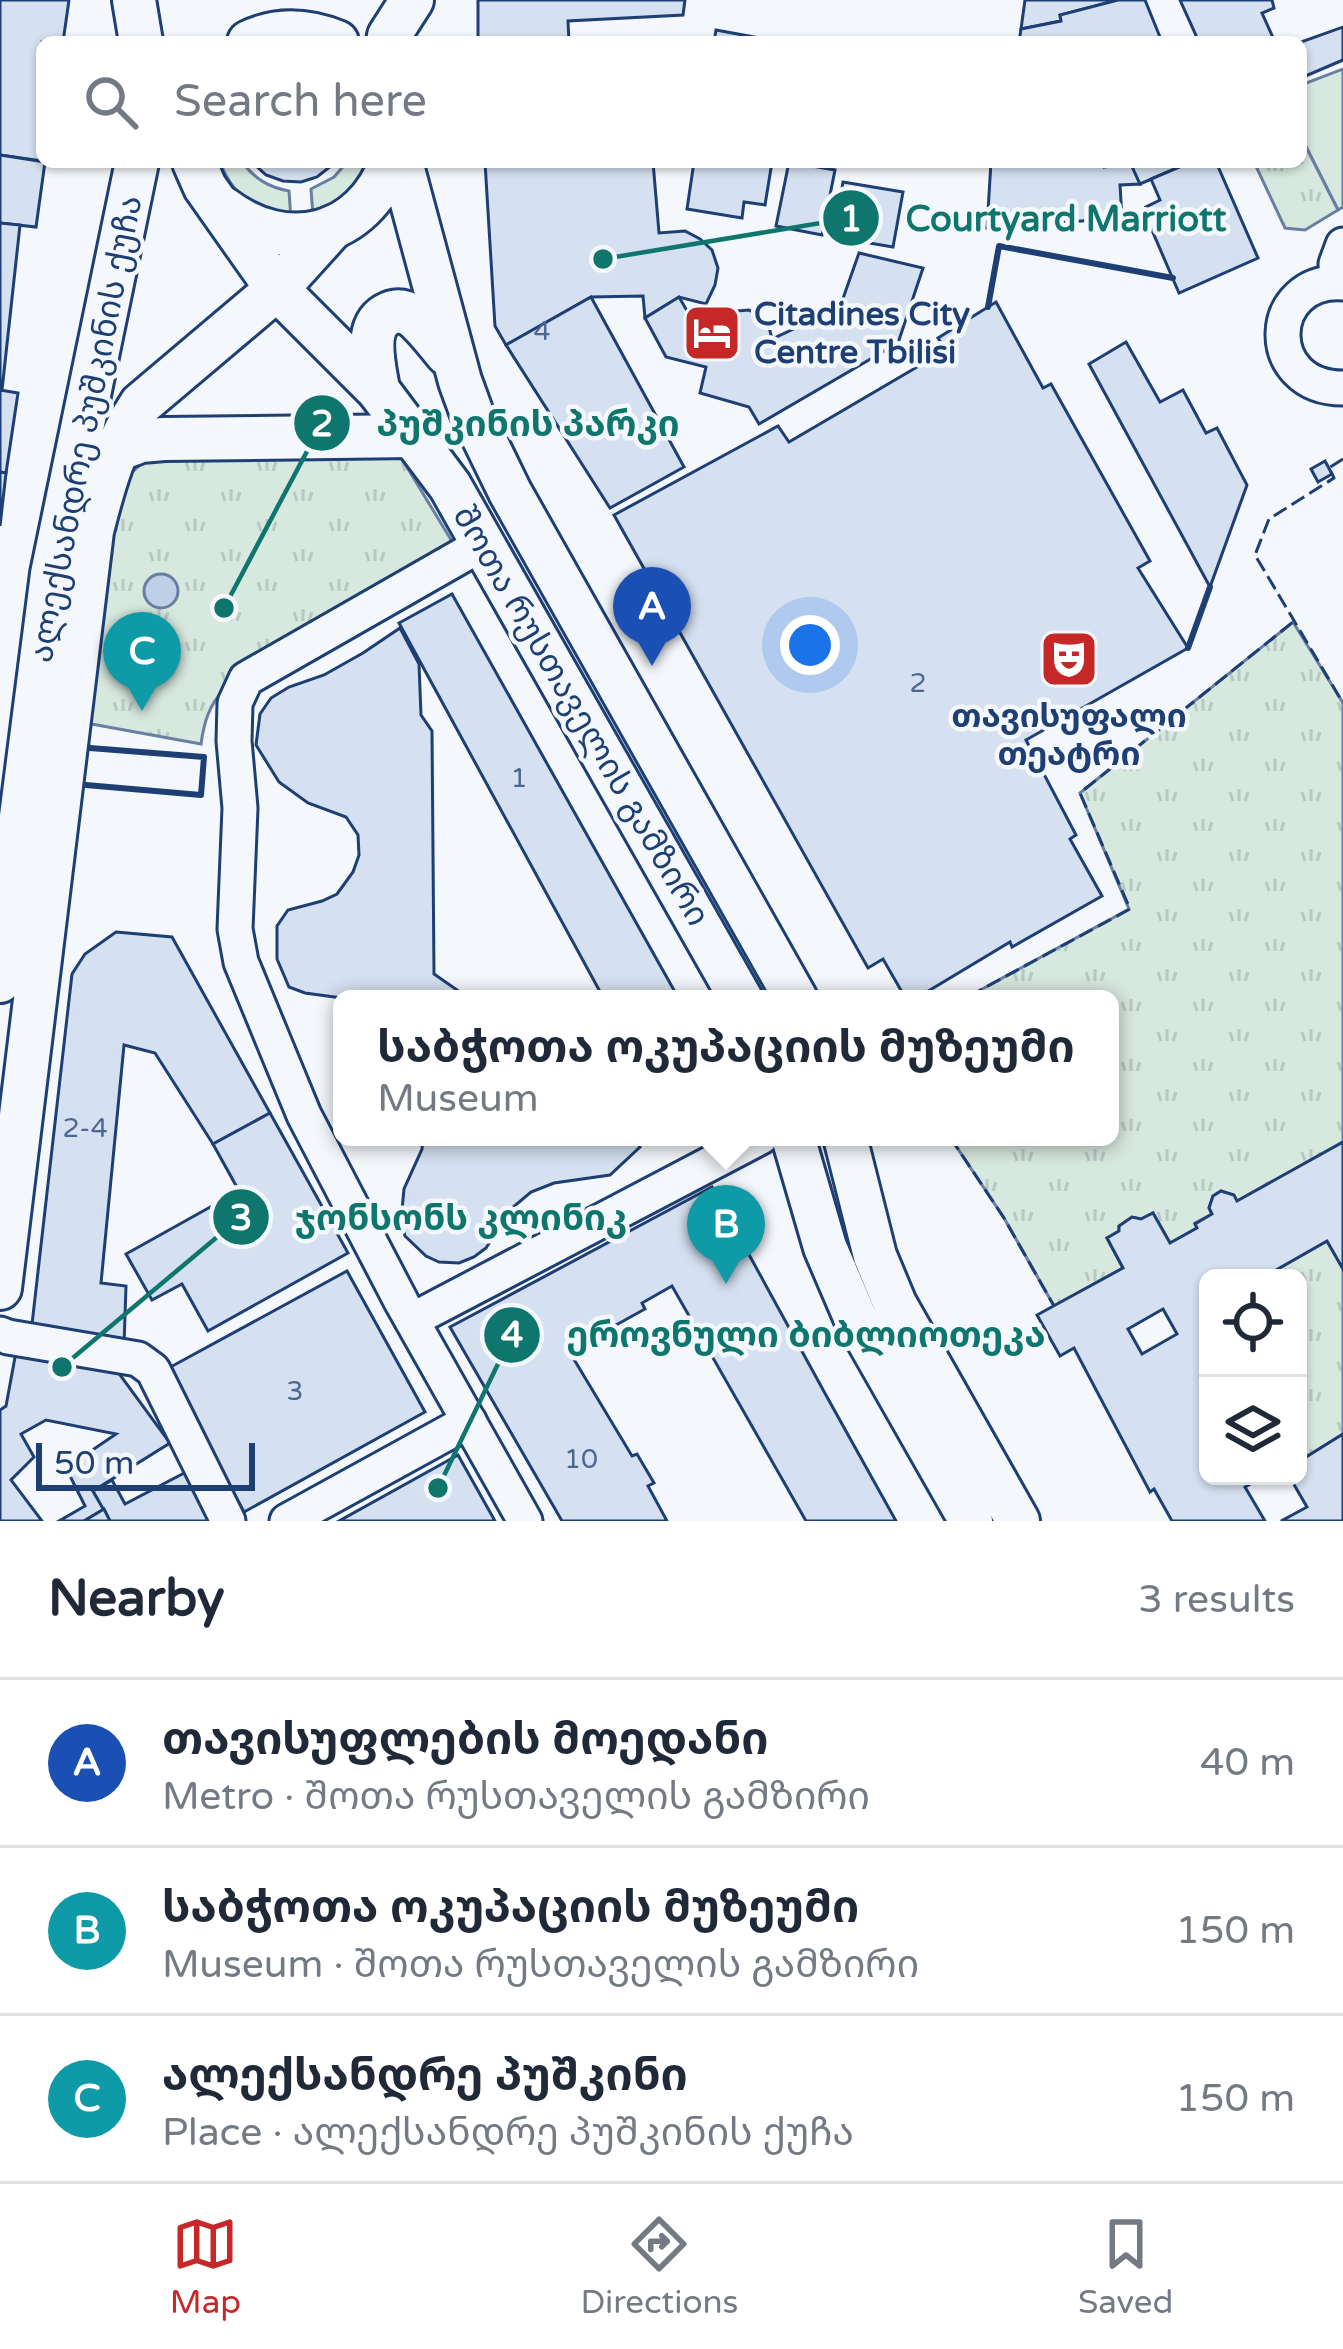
<!DOCTYPE html>
<meta charset="utf-8">
<style>
body{margin:0;font-family:"Varela Round","Noto Sans Georgian",sans-serif;background:#f6f6f7;color:#1f2937}
.controls{position:absolute;right:36px;bottom:36px;display:grid;overflow:hidden;border-radius:18px;box-shadow:0 3px 9px #0004}
.controls button{width:108px;height:108px;display:grid;place-items:center;padding:0;border:0;border-bottom:3px solid #e0e1e3;background:#fff;color:#1f2937;font:60px sans-serif}
.scale{position:absolute;left:36px;bottom:30px;width:219px;box-sizing:border-box;padding-left:12px;border:6px solid #1d3f73;border-top:0;font-size:33px;line-height:42px;white-space:nowrap;color:#1d3f73;-webkit-text-stroke:9px #f4f7fb;paint-order:stroke}
.you{position:absolute;left:810px;top:645px;width:42px;height:42px;margin:-30px;border:9px solid #fff;border-radius:50%;background:#1a73e8;box-shadow:0 0 0 18px #1a73e833}
.badge{display:grid;place-items:center;width:78px;height:78px;border-radius:50%;background:#c62828;color:#fff;font-size:39px;font-weight:700}
.pin{position:absolute;translate:-50% -99px;filter:drop-shadow(0 3px 6px #0008)}
.pin::after{content:'';position:absolute;top:63px;width:42px;height:36px;background:inherit;clip-path:polygon(0 0,100% 0,50% 100%)}
.popup{position:absolute;left:333px;top:990px;width:786px;height:156px;box-sizing:border-box;display:grid;place-content:center;border-radius:18px;background:#fff;filter:drop-shadow(0 3px 9px #0005);font-size:39px;white-space:nowrap;color:#747a83}
.popup b{font-size:45px;color:#1f2937}
.popup::after{content:'';position:absolute;left:50%;top:100%;margin-left:-24px;border:24px solid transparent;border-top-color:#fff}
.list{margin:0;padding:0;list-style:none}
h2{display:flex;justify-content:space-between;align-items:center;height:156px;margin:0;padding:0 48px;font-size:51px}
h2 small{font-size:39px;font-weight:400;color:#747a83}
.list li{display:grid;grid-template-columns:78px 1fr auto;gap:36px;align-items:center;box-sizing:border-box;height:168px;padding:0 48px;border-top:3px solid #e0e1e3}
.list b{display:block;font-size:45px;white-space:nowrap}
.list p{margin:0;font-size:39px;white-space:nowrap;color:#747a83}
.list em{font-size:39px;font-style:normal;color:#747a83}
.icon{flex:none;width:66px;height:66px;fill:none;stroke:currentColor;stroke-width:2;stroke-linecap:round;stroke-linejoin:round}
.map{position:relative;flex:none;width:1343px;height:1521px;overflow:hidden}
.search{position:absolute;background:#fff;box-shadow:0 3px 9px #0004;left:36px;right:36px;top:36px;height:132px;display:flex;align-items:center;gap:30px;box-sizing:border-box;padding:0 42px;border-radius:18px;color:#747a83;font-size:45px}
.sheet{height:660px;background:#fff}
nav{display:flex;justify-content:space-around;align-items:center;box-sizing:border-box;height:168px;border-top:3px solid #e0e1e3;background:#fff;font-size:33px;color:#747a83}
nav a{display:grid;justify-items:center;gap:6px}
nav .on{color:#c62828}
.map>svg:first-child{display:block}
.grass{fill:#d7e8df;stroke:#687fa3;stroke-width:3}
.park{fill:url(#park-tufts);stroke:#687fa3;stroke-width:3}
.water{fill:#bed0e5;stroke:#687fa3;stroke-width:3}
.building{fill:#d5e0f0;stroke:#1d3f73;stroke-width:3;fill-rule:evenodd}
.lines{fill:none;stroke-linecap:round;stroke-linejoin:round}
.minor-casing{stroke:#1d3f73;stroke-width:39}
.major-casing{stroke:#1d3f73;stroke-width:48}
.minor{stroke:#f4f7fb;stroke-width:33}
.major{stroke:#f4f7fb;stroke-width:42}
.fence{stroke:#1d3f73;stroke-width:3;stroke-dasharray:15 6;stroke-linecap:butt}
.wall{stroke:#1d3f73;stroke-width:6}
.labels{text-anchor:middle;dominant-baseline:central;stroke-width:9;stroke-linejoin:round;paint-order:stroke}
.number-label{font-size:27px;fill:#4b6792}
.poi-label{font-size:33px;font-weight:bold;fill:#1d3f73;stroke:#f4f7fb;text-anchor:start}
.street-label{font-size:33px;fill:#1d3f73;stroke:#f4f7fb}
.leader{fill:none;stroke:#0f766e;stroke-width:4.5}
.callout-dot{fill:#0f766e;stroke:#f4f7fb;stroke-width:4.5}
.mark-label{font-size:36px;text-anchor:middle;font-weight:bold;fill:#fff}
.callout-label{font-size:36px;text-anchor:middle;font-weight:bold;fill:#0f766e;stroke:#f4f7fb;stroke-width:9;stroke-linejoin:round;paint-order:stroke}
</style>
<div class="map">
<svg width="1343" height="1521" viewBox="0 0 1343 1521">
<defs>
<pattern id="park-tufts" width="24" height="20" patternUnits="userSpaceOnUse" patternTransform="scale(3)"><rect width="24" height="20" fill="#d7e8df"/><path d="M3 7l-1-3M5 7V3M7 7l1-3M15 17l-1-3M17 17v-4M19 17l1-3" fill="none" stroke="#b8c8c3"/></pattern>
</defs>
<rect width="100%" height="100%" fill="#f4f7fb"/>
<!-- grass -->
<g class="grass">
<path d="M1343 69V207L1338 210 1301 137V85Z"/>
<path d="M220 162H242C255 179 268 187 289 191L291 220C257 213 232 195 220 162Z"/>
<path d="M347 162H366C355 190 338 201 313 215L311 189 334 177Z"/>
</g>
<!-- park -->
<g class="park">
<path d="M1301 137 1338 210 1305 230 1285 228 1254 162H1301Z"/>
<path d="M379 456 402 459 453 543 225 688C209 705 204 722 201 744L86 723 105 543 125 478 147 459Z"/>
<path d="M1293 622 1343 703V1142L1237 1201 1221 1191 1213 1196 1209 1208 1212 1214 1195 1223 1197 1228 1170 1243 1153 1213 1141 1219 1132 1217 1119 1226V1231L1107 1238 1123 1268 1054 1306 1004 1218 950 1137H1110V999H979L975 993 1129 909 1080 793Z"/>
<path d="M1327 1241 1343 1269V1434L1306 1457 1298 1438V1278H1262Z"/>
</g>
<!-- water -->
<circle class="water" cx="161" cy="591" r="17"/>
<!-- building -->
<g class="building">
<path d="M0 0H69L63 42H42V161L0 155Z"/>
<path d="M478 0H685L683 15 568 21 569 42H478Z"/>
<path d="M1025 0H1118L1060 15 1061 21 1021 29Z"/>
<path d="M1118 0H1145L1162 42H1019L1021 29 1061 21 1060 15Z"/>
<path d="M1180 0H1272L1274 8 1262 13 1275 42H1199Z"/>
<path d="M1343 27V60L1301 78V42Z"/>
<path d="M716 30 770 40V42H714Z"/>
<path d="M0 155 45 162 36 227 0 223Z"/>
<path d="M336 162 317 177 301 182 283 181 266 175 252 162Z"/>
<path d="M485 162H653L659 233 685 231 700 239 712 250 718 268 715 285 706 304 679 297 645 318 643 296 591 297 506 345 495 326Z"/>
<path d="M694 162H772L765 205 744 202 742 218 687 209Z"/>
<path d="M789 162 835 170 822 235 776 226Z"/>
<path d="M991 162H1101L1104 167 1131 163 1140 184 1120 185 1122 218 987 228Z"/>
<path d="M1130 162H1191L1140 184Z"/>
<path d="M1191 162H1216L1258 258 1179 293 1148 221 1152 219 1146 207 1160 200 1151 179Z"/>
<path d="M843 182 903 192 893 247 834 237Z"/>
<path d="M0 223 20 225 2 390H0Z"/>
<path d="M859 253 923 268 898 343 759 424 749 407 700 393 706 367 666 357 645 318 679 297 693 321 718 327 725 317 737 311 749 310 761 317 769 327 772 339 840 307Z"/>
<path d="M591 297 684 467 610 508 506 345Z"/>
<path d="M996 302 1043 388 1051 384 1150 561 1138 568 1188 648 1026 740 1076 835 1070 839 1102 896 1012 947 1010 942 915 999H906L883 959 868 968 614 515 778 426 789 442 946 350 938 338Z"/>
<path d="M1126 342 1160 402 1183 390 1206 433 1217 428 1247 485 1210 587 1089 364Z"/>
<path d="M0 390 18 393 6 473 0 472Z"/>
<path d="M1325 461 1332 474 1318 482 1311 469Z"/>
<path d="M0 472 6 473 0 526Z"/>
<path d="M452 594 661 967 679 999H604L399 623Z"/>
<path d="M400 628 419 664 421 715 432 731 434 974 470 999H349L305 993 289 987 277 959V926L288 910 322 901 337 894 353 872 359 855 358 835 346 817 308 803 279 782 256 745 260 714 271 698 289 687 324 675 363 653Z"/>
<path d="M116 932 172 937 270 1113 213 1144 155 1053 124 1045 101 1283 126 1286 124 1345 31 1333 72 974 85 954Z"/>
<path d="M270 1113 348 1253 208 1331 182 1284 152 1300 126 1254 239 1191 213 1144Z"/>
<path d="M423 1137H634L640 1147 610 1175 554 1183 531 1192 512 1208 486 1248 474 1257 459 1263 439 1262 426 1256 405 1236 401 1220 404 1189 422 1149Z"/>
<path d="M1343 1142V1269L1327 1241 1262 1278H1208V1476H1265L1245 1487 1265 1521H1172L1154 1489 1150 1492 1074 1348 1060 1356 1037 1315 1123 1268 1107 1238 1119 1231V1226L1132 1217 1141 1219 1153 1213 1170 1243 1197 1228 1195 1224 1212 1214 1209 1208 1213 1196 1221 1191 1234 1195 1237 1201ZM1163 1309 1177 1334 1142 1354 1128 1329Z"/>
<path d="M712 1187 827 1397 896 1521H806L672 1286 642 1303 645 1309 569 1351 632 1456 637 1454 654 1483 648 1486 667 1521H562L450 1327Z"/>
<path d="M347 1271 425 1412 244 1512 165 1370Z"/>
<path d="M16 1352 118 1372 170 1443 93 1491 104 1509 84 1521H59L85 1506 66 1468 116 1434 46 1420 21 1434 34 1457 11 1480 42 1521H0V1410L6 1406Z"/>
<path d="M1343 1434V1521H1281L1307 1507 1289 1476H1298V1438L1306 1457Z"/>
<path d="M458 1455 495 1521H339Z"/>
<path d="M190 1470 219 1521H110L93 1491 112 1480 125 1504Z"/>
<path d="M104 1509 110 1521H84Z"/>
</g>
<g class="lines">
<defs>
<g id="minor">
<path d="M1337 282 1336 264 1343 245"/>
<path d="M1343 283C1265 278 1261 388 1343 388"/>
<path d="M484 543 246 679 235 703 234 741 240 808 235 929 241 962 304 1115 402 1303 525 1521"/>
<path d="M412 1320 761 1137"/>
<path d="M0 1334 8 1337 138 1359 153 1370 228 1521"/>
<path d="M287 1521 469 1421"/>
</g>
<g id="major">
<path d="M134 0 141 42"/>
<path d="M249 42C278 28 307 30 337 42"/>
<path d="M388 42 389 36 412 0"/>
<path d="M194 162 205 187 277 289 378 390 450 486 741 999"/>
<path d="M401 162 460 381 472 414 510 492 796 999"/>
<path d="M223 208C286 256 363 238 391 162"/>
<path d="M378 390C375 368 363 329 386 315 396 309 405 311 414 317 426 327 437 342 447 354"/>
<path d="M119 449 141 441 164 439 415 436"/>
<path d="M0 981 52 574 137 162"/>
<path d="M793 1137 825 1247 855 1317 971 1521"/>
<path d="M845 1137 875 1256 895 1304 1018 1521"/>
<path d="M0 1288 92 531C103 487 116 441 141 404L277 289 333 227"/>
</g>
</defs>
<!-- minor casing -->
<use href="#minor" class="minor-casing"/>
<!-- major casing -->
<use href="#major" class="major-casing"/>
<!-- minor -->
<use href="#minor" class="minor"/>
<!-- major -->
<use href="#major" class="major"/>
<!-- fence -->
<g class="fence">
<path d="M1343 459 1329 468 1334 478 1269 519 1255 555 1343 703"/>
<path d="M979 999 975 993 1130 909 1080 793 1293 622"/>
<path d="M950 1137 1004 1218 1054 1306"/>
</g>
<!-- wall -->
<g class="wall">
<path d="M988 307 999 246 1173 278"/>
<path d="M1188 648 1210 587"/>
<path d="M86 785 201 795 204 757 90 748"/>
</g>
</g>
<!-- icons -->
<defs>
<symbol id="hotel-square" viewBox="-11 -11 22 22"><rect x="-9" y="-9" width="18" height="18" rx="4" fill="#c62828" stroke="#f4f7fb"/><path d="M-6-4.5h1.5V1H6V5H4.5V3h-9V5H-6ZM-4 0a1.8 1.8 0 1 1 3.6 0ZM.5 0V-2.5h3Q6-2.5 6 0Z" fill="#fff"/></symbol>
<symbol id="theatre-square" viewBox="-11 -11 22 22"><rect x="-9" y="-9" width="18" height="18" rx="4" fill="#c62828" stroke="#f4f7fb"/><path d="M-5-5.5Q0-4 5-5.5V0Q5 5 0 6Q-5 5-5 0ZM-3.3-2.5H-1v1.5H-3.3ZM1-2.5H3.3v1.5H1ZM-2.8 1Q0 5.5 2.8 1Z" fill="#fff"/></symbol>
</defs>
<g fill-rule="evenodd">
<use href="#hotel-square" x="679" y="300" width="66" height="66"/>
<use href="#theatre-square" x="1036" y="626" width="66" height="66"/>
</g>
<g class="labels">
<!-- number labels -->
<g class="number-label">
<text x="542" y="331">4</text>
<text x="918" y="683">2</text>
<text x="519" y="778">1</text>
<text x="85" y="1128">2-4</text>
<text x="295" y="1391">3</text>
<text x="581" y="1459">10</text>
</g>
<!-- poi labels -->
<g class="poi-label">
<text x="754" y="314">Citadines City<tspan x="754" dy="38">Centre Tbilisi</tspan></text>
<text x="1069" y="716" text-anchor="middle">თავისუფალი<tspan x="1069" dy="38">თეატრი</tspan></text>
</g>
<!-- street labels -->
<g class="street-label">
<text transform="translate(86 429) rotate(-79)">ალექსანდრე პუშკინის ქუჩა</text>
<text transform="translate(581 716) rotate(60)">შოთა რუსთაველის გამზირი</text>
</g>
</g>
<!-- callouts -->
<path class="leader" d="M603 259L851 218M224 608L322 423M62 1367L241 1217M438 1488L512 1335"/>
<g class="callout-dot">
<circle cx="603" cy="259" r="12"/>
<circle cx="224" cy="608" r="12"/>
<circle cx="62" cy="1367" r="12"/>
<circle cx="438" cy="1488" r="12"/>
<circle cx="851" cy="218" r="30"/>
<circle cx="322" cy="423" r="30"/>
<circle cx="241" cy="1217" r="30"/>
<circle cx="512" cy="1335" r="30"/>
</g>
<g class="mark-label">
<text x="851" y="231">1</text>
<text x="322" y="436">2</text>
<text x="241" y="1230">3</text>
<text x="512" y="1347">4</text>
</g>
<g class="callout-label">
<text x="1066" y="231">Courtyard Marriott</text>
<text x="528" y="436">პუშკინის პარკი</text>
<text x="461" y="1230">ჯონსონს კლინიკ</text>
<text x="806" y="1347">ეროვნული ბიბლიოთეკა</text>
</g>
</svg>
<div class="controls">
<button><svg class="icon" aria-label="locate" viewBox="0 0 24 24"><circle cx="12" cy="12" r="6"/><path d="M12 2v4M12 18v4M2 12h4M18 12h4"/></svg></button>
<button><svg class="icon" aria-label="layers" viewBox="0 0 24 24"><path d="M12 4l9 5-9 5-9-5zM3 14l9 5 9-5"/></svg></button>
</div>
<div class="scale">50 m</div>
<div class="you"></div>
<div class="pin badge" style="left:652px;top:666px;background:#1a4fb4">A</div>
<div class="pin badge" style="left:726px;top:1284px;background:#0f9aa8">B</div>
<div class="popup"><b>საბჭოთა ოკუპაციის მუზეუმი</b>Museum</div>
<div class="pin badge" style="left:142px;top:711px;background:#0f9aa8">C</div>
<div class="search"><svg class="icon" aria-label="search" viewBox="0 0 24 24"><circle cx="10" cy="10" r="6"/><path d="M15 15l6 6"/></svg>Search here</div>
</div>
<section class="sheet">
<h2>Nearby<small>3 results</small></h2>
<ul class="list">
<li><span class="badge" style="background:#1a4fb4">A</span><div><b>თავისუფლების მოედანი</b><p>Metro · შოთა რუსთაველის გამზირი</p></div><em>40 m</em></li>
<li><span class="badge" style="background:#0f9aa8">B</span><div><b>საბჭოთა ოკუპაციის მუზეუმი</b><p>Museum · შოთა რუსთაველის გამზირი</p></div><em>150 m</em></li>
<li><span class="badge" style="background:#0f9aa8">C</span><div><b>ალექსანდრე პუშკინი</b><p>Place · ალექსანდრე პუშკინის ქუჩა</p></div><em>150 m</em></li>
</ul>
</section>
<nav>
<a class="on"><svg class="icon" aria-label="map" viewBox="0 0 24 24"><path d="M3 6l6-2 6 2 6-2v14l-6 2-6-2-6 2zM9 4v14M15 6v14"/></svg>Map</a>
<a><svg class="icon" aria-label="directions" viewBox="0 0 24 24"><path d="M12 3l9 9-9 9-9-9zM9 14v-3h6M13 9l2 2-2 2"/></svg>Directions</a>
<a><svg class="icon" aria-label="saved" viewBox="0 0 24 24"><path d="M7 4h10v16l-5-4-5 4z"/></svg>Saved</a>
</nav>
